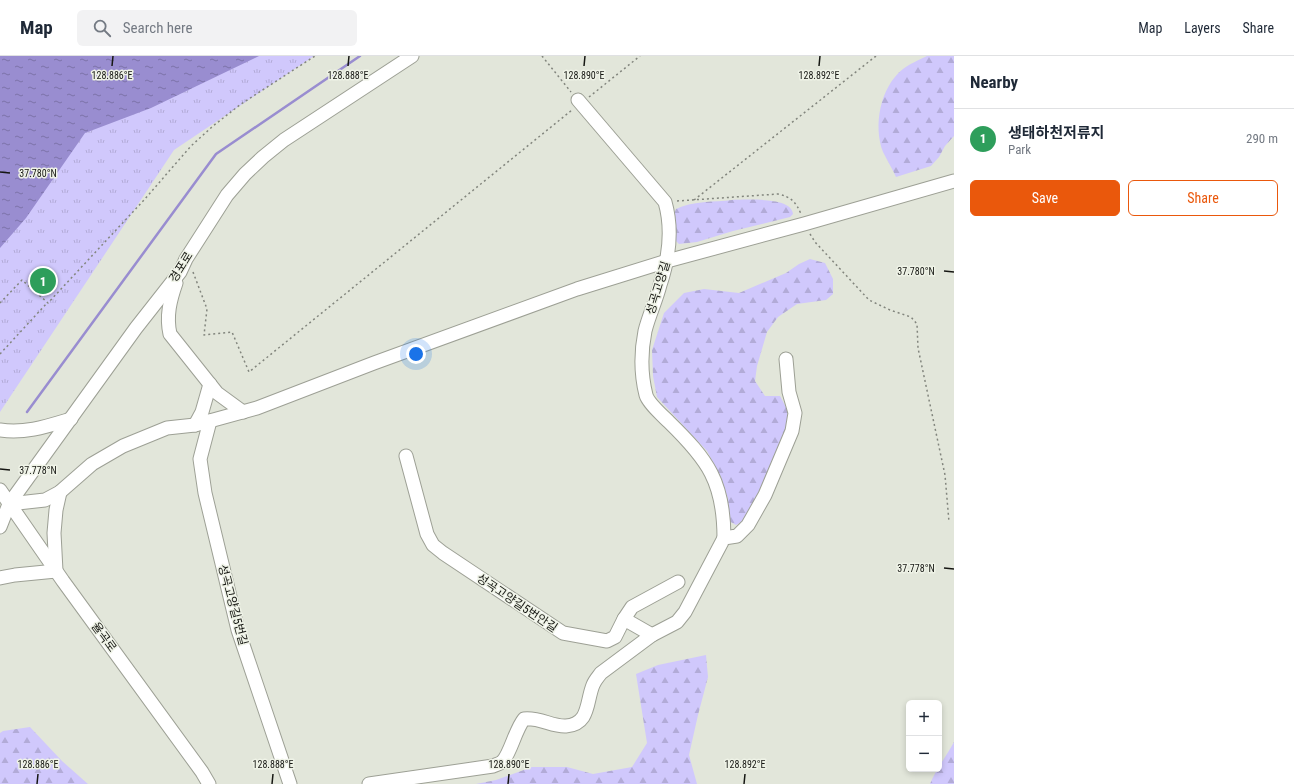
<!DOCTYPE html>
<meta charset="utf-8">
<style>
body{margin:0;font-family:"Roboto Condensed","Noto Sans KR",sans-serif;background:#f2f2f3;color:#1f2937}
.controls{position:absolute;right:12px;bottom:12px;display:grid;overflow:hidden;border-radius:6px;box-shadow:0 2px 6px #0003}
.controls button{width:36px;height:36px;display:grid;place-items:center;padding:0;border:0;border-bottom:1px solid #e0e1e3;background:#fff;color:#1f2937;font:20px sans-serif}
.you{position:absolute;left:416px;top:298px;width:14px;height:14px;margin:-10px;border:3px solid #fff;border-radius:50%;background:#1a73e8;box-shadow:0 0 0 6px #1a73e833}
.badge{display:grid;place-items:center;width:26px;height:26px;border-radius:50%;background:#ea580c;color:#fff;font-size:13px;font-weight:700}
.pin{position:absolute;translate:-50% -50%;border:2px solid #fff;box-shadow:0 1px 4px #0006}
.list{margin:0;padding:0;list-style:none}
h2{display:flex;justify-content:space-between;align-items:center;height:52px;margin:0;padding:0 16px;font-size:17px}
h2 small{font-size:13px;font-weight:400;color:#747a83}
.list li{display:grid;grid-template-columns:26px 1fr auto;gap:12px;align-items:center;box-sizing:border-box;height:60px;padding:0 16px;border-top:1px solid #e0e1e3}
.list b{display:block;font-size:15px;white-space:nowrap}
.list p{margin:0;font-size:13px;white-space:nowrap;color:#747a83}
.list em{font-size:13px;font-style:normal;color:#747a83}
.actions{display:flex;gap:8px;padding:12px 16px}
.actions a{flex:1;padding:9px 0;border:1px solid #ea580c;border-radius:6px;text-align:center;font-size:14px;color:#ea580c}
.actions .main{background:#ea580c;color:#fff}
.icon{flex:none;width:22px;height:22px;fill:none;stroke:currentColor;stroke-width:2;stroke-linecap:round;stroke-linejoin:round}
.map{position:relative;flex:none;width:954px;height:728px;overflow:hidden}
header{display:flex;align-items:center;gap:24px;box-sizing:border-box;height:56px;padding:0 20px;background:#fff;border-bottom:1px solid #e0e1e3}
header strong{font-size:19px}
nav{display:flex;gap:22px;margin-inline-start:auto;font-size:14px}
.search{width:280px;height:36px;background:#f2f2f3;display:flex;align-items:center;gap:10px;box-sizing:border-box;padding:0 14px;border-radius:6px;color:#747a83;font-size:15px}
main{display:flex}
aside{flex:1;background:#fff}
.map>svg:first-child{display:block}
.forest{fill:url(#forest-firs)}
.park{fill:url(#park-tufts)}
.water{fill:url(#water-ripples)}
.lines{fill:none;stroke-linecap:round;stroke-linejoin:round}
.stream{stroke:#998dd0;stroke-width:2.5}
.minor-casing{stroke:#9da095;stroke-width:15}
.path{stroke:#82857d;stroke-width:1.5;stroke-dasharray:2 3;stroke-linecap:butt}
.minor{stroke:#fff;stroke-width:13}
.ticks{fill:none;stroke:#161713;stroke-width:1.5}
.labels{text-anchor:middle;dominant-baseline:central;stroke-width:3;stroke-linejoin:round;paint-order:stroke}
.street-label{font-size:12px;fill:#161713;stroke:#eff3e7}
.ticks-label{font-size:10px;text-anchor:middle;fill:#161713;stroke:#eff3e7;stroke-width:3;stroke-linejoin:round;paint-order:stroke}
</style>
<header>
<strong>Map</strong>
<div class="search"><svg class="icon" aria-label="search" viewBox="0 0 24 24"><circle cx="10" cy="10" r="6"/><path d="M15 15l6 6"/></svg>Search here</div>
<nav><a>Map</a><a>Layers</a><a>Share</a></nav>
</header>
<main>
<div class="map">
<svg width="954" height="728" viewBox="0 0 954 728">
<defs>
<pattern id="forest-firs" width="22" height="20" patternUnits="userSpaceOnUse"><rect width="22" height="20" fill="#d0c8fc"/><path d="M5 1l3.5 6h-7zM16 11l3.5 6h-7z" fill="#b2abd7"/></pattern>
<pattern id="park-tufts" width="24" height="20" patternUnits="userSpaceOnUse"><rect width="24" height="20" fill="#d0c8fc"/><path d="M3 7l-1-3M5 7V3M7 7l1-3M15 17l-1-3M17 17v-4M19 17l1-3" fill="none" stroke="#b2abd7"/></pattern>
<pattern id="water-ripples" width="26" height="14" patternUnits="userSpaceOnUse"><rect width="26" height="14" fill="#998dd0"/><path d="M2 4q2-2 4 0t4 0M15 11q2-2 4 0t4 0" fill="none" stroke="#7c72a8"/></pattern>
</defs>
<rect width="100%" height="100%" fill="#e2e6da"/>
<!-- forest -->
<g class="forest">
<path d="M927 0H954V80L945 90 939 101 931 110 896 121C892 112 887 104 883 96 873 70 880 31 903 13 909 8 919 4 927 0Z"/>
<path d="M732 144C745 144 792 140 793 158L790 161 733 175 697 186 679 188 676 185 674 158 676 153C691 145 715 146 732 144Z"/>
<path d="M810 203 825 207 833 223V238L826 244 797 248 778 261 767 276 757 310 755 325 765 340H780L788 355 787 374 759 437 743 465 736 469 729 465 728 443 721 421 707 395 657 341 653 320 652 294 664 257 684 237 704 233 739 237 786 217 799 208Z"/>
<path d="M706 599 708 621 698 659 689 699 697 728H476L496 724 532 711H567L593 718 632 711 647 687 636 618 658 609Z"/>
<path d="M30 671 62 705 88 728H0V677L3 675Z"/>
<path d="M954 686V728H930C936 713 946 701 954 686Z"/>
</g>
<!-- park -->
<path class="park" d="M0 0H314L174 94 0 356Z"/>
<!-- water -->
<path class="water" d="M0 0H259L151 52 85 77 26 162 0 192Z"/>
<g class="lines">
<!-- stream -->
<path class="stream" d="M27 356 216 98 360 0"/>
<defs>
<g id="minor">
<path d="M578 44 665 146C673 174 669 202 660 229 656 245 649 259 645 275 641 295 641 319 646 339 648 347 663 360 669 366 708 404 724 426 724 482"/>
<path d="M176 227C170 244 166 260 170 278L217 337 243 356"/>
<path d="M210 365 200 403 205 437 238 574 290 728"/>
<path d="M195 369 202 356 210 328"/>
<path d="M0 374C25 378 48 370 71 363"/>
<path d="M406 400 427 478 433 489 443 497 563 577 607 585 615 581 624 563 632 551 678 526"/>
<path d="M0 434 63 525 202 716 209 728"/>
<path d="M9 448 45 444 60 436 92 408 123 390 167 372 195 369 257 352 374 307 577 233 667 205 804 168 954 125"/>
<path d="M0 471 9 448 136 272 180 216 186 203 227 139 245 118 263 101 284 84 412 0"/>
<path d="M0 522 15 519 56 515 54 477 56 454 60 436"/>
<path d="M624 563 652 579"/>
<path d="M369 728 493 710C495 709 499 708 502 706 510 699 515 674 524 663 539 661 553 671 566 670 590 668 586 646 593 629 595 624 598 621 601 617L652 579 677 566 685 556 724 482 737 480 748 469 765 439 792 375 795 357 789 336 786 303"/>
</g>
</defs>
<!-- minor casing -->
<use href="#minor" class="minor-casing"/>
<!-- path -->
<g class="path">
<path d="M542 0 571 36"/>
<path d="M589 41 640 0"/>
<path d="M694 144 876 0"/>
<path d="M677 145 778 138C791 141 796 146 801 158"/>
<path d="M810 178 815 186 869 244 890 254 911 261 917 268 918 292 945 419 949 466"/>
<path d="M193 216 207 253 204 279 232 276 249 316 572 54"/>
<path d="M0 247 22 224 48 247 144 144 191 90 213 70 241 48 315 0"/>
<path d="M0 298 47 247"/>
</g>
<!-- minor -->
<use href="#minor" class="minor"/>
</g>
<!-- ticks -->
<path class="ticks" d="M112 10 113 0M348 10 349 0M584 10 585 0M819 10 820 0M0 116 10 117M944 215 954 216M0 413 10 414M944 512 954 513M37 728 38 718M272 728 273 718M508 728 509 718M744 728 745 718"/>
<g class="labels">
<!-- street labels -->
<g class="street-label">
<text transform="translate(181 211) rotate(-58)">경포로</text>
<text transform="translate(658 232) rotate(-73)">성곡고양길</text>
<text transform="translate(517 547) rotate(34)">성곡고양길5번안길</text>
<text transform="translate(233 549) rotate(75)">성곡고양길5번길</text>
<text transform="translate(104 581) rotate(54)">율곡로</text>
</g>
</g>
<g class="ticks-label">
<text x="112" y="23">128.886°E</text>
<text x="348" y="23">128.888°E</text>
<text x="584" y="23">128.890°E</text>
<text x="819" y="23">128.892°E</text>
<text x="38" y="121">37.780°N</text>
<text x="916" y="219">37.780°N</text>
<text x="38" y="418">37.778°N</text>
<text x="916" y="516">37.778°N</text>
<text x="38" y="712">128.886°E</text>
<text x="273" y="712">128.888°E</text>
<text x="509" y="712">128.890°E</text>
<text x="745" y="712">128.892°E</text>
</g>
</svg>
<div class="controls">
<button>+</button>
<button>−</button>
</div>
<div class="you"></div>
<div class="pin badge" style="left:43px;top:225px;background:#2e9e5b">1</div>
</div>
<aside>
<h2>Nearby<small></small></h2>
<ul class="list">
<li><span class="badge" style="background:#2e9e5b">1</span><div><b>생태하천저류지</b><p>Park</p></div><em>290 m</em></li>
</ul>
<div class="actions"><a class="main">Save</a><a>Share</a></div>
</aside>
</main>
